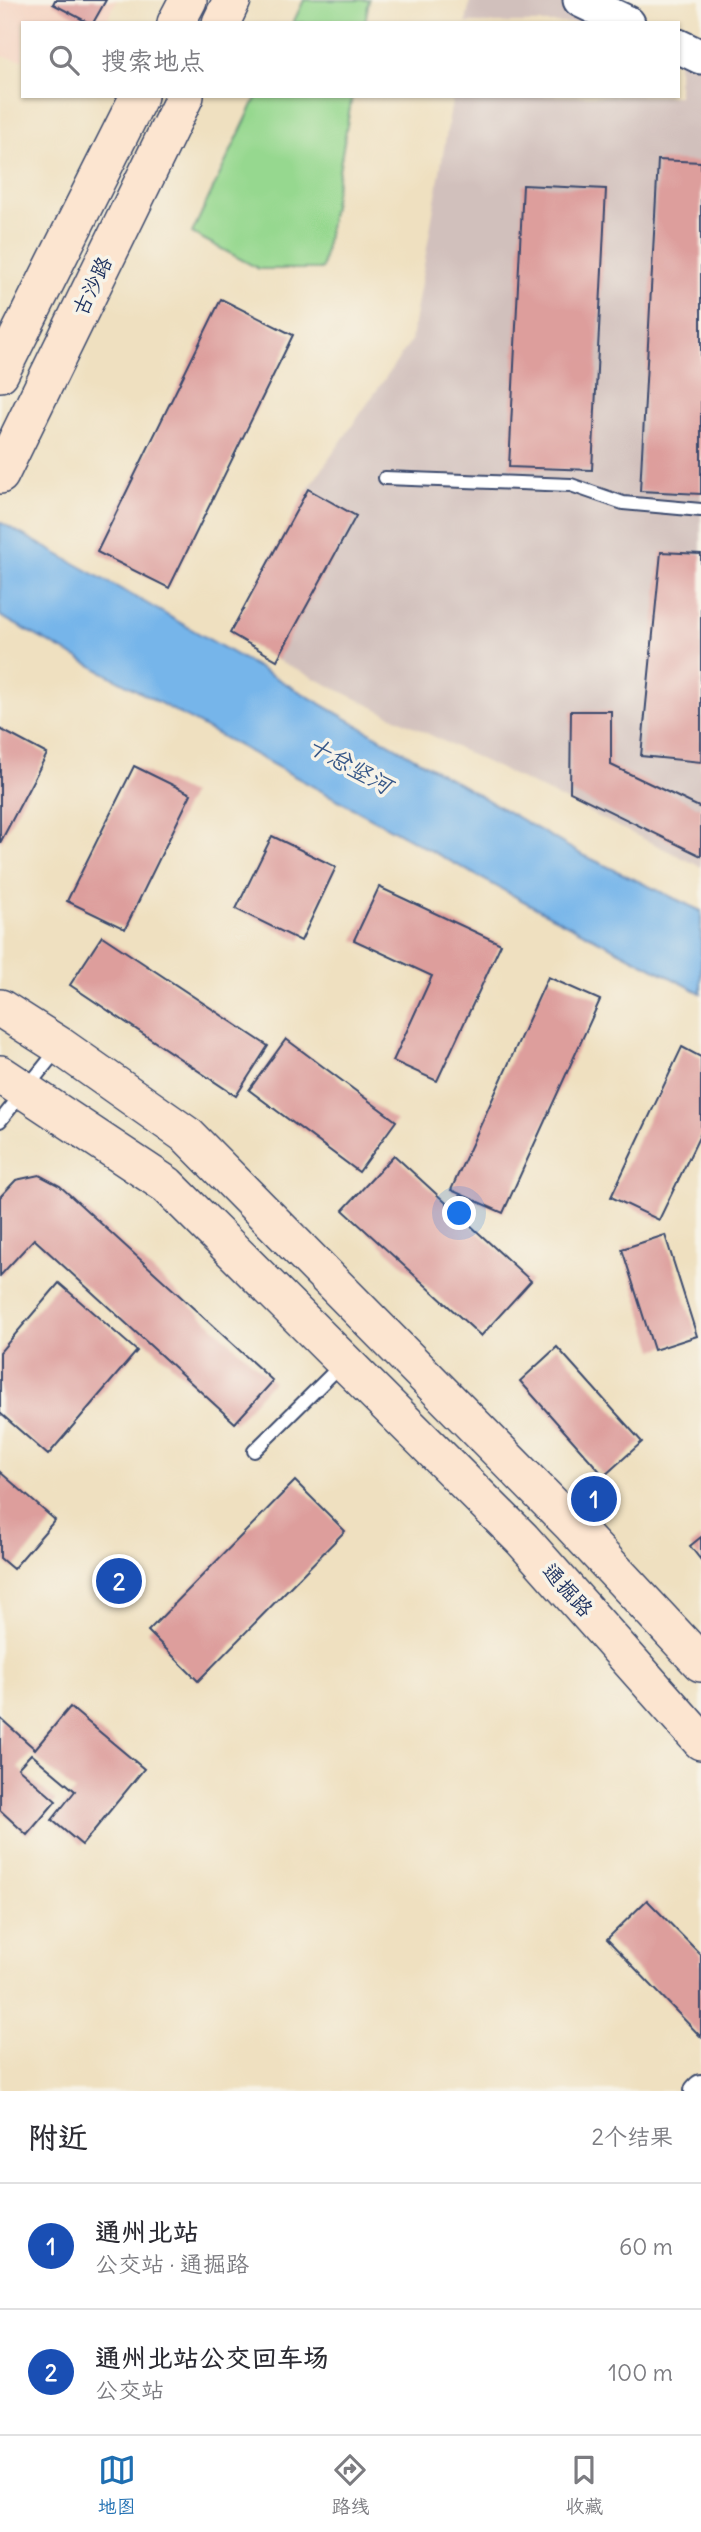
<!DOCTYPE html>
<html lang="zh">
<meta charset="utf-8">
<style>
body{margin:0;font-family:Delius,"LXGW WenKai TC",sans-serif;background:#f7f7f7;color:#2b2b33}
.you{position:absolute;left:460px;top:1214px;width:24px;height:24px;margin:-18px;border:5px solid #fff;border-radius:50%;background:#1a73e8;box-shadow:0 0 0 10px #1a73e833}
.badge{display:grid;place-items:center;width:46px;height:46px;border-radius:50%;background:#1f6fb2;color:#fff;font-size:23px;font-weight:700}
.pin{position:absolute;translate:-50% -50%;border:4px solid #fff;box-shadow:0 2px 7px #0006}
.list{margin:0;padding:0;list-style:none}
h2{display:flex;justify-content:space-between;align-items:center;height:91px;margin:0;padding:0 28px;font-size:30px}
h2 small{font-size:23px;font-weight:400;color:#7c7c81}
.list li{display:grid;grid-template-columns:46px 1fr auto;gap:21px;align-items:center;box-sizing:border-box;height:126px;padding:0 28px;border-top:2px solid #e1e1e2}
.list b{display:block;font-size:26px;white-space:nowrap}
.list p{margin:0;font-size:23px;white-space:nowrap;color:#7c7c81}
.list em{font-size:23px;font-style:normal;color:#7c7c81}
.icon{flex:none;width:38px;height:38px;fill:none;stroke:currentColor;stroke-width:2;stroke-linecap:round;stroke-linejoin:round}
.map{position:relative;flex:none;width:701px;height:2091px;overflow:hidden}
.search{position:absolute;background:#fff;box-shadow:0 2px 5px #0004;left:21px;right:21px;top:21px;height:77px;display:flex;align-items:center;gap:18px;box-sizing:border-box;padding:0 24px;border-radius:0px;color:#7c7c81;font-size:26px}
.sheet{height:343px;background:#fff}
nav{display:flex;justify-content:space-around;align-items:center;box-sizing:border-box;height:98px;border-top:2px solid #e1e1e2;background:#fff;font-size:19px;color:#7c7c81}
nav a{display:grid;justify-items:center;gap:4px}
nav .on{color:#1f6fb2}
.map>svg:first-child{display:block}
.built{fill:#f5d3c1}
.industrial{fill:#d1c0bc}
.green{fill:#96d88f;stroke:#588476;stroke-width:2}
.water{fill:#76b5ea;stroke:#4872a4;stroke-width:2}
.building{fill:#dd9e9c}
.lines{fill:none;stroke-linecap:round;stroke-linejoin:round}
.service-casing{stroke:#3b4a6d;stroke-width:16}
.minor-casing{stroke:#3b4a6d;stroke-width:30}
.tertiary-casing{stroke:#3b4a6d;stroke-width:37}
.secondary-casing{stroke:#3b4a6d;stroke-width:40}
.service{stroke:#fff;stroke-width:12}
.minor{stroke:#fff;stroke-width:26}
.tertiary{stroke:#fff;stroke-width:33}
.secondary{stroke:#fce5d0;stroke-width:37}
.labels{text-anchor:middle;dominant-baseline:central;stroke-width:7;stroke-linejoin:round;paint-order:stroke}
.street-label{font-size:21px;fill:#1b2f5e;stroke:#f7f3e8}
.water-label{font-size:23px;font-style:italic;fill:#365788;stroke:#f7f3e8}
</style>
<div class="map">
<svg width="701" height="2091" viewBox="0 0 701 2091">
<rect width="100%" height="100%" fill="#f7f3e8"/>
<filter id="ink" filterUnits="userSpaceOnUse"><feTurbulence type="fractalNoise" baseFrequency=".0143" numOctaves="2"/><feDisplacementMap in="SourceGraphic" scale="14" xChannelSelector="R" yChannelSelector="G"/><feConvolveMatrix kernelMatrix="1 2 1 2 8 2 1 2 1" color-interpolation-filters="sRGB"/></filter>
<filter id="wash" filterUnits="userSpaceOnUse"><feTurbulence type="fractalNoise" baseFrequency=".00686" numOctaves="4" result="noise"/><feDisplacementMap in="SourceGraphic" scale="28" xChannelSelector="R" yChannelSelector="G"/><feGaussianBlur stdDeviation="1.57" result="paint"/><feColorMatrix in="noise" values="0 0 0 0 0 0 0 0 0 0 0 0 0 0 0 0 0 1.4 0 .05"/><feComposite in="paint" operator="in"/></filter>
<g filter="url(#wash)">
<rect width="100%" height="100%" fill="#efe0c0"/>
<!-- built -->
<path class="built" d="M0 0H117L105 23H23V60L0 56Z"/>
<!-- industrial -->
<g class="industrial">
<path d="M470 0H580L628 23H466Z"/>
<path d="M678 46 701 57V867L277 660 230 633 308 489 411 341 453 96H678Z"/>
</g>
<!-- green -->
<g class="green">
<path d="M304 0H369L365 23H293Z"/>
<path d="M257 96H352L322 269H259L192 233Z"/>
</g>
<!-- water -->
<path class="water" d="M0 522 146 603 581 854 701 911V993L551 916 0 616Z"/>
<g id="blocks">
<!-- building -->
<g class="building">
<path d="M55 0H106L93 23H89L53 4Z"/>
<path d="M658 160 701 162V494L640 491Z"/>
<path d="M523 185 606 189 592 470 509 467Z"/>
<path d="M221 299 293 335 169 588 97 552Z"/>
<path d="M308 489 356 516 277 660 230 633Z"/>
<path d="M661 552 701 554V762L641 756Z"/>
<path d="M571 711H611V765L701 808V856L570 792Z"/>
<path d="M0 729 47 754 0 843Z"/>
<path d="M134 766 191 794 125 929 67 901Z"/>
<path d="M272 836 336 867 301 941 236 909Z"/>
<path d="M379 887 501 944 437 1081 393 1061 432 976 354 940Z"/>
<path d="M102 936 268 1046 236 1096 70 985Z"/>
<path d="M548 977 600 1000 503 1213 451 1190Z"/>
<path d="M286 1039 396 1121 359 1172 249 1090Z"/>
<path d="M682 1047 701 1057V1133L659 1220 611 1197Z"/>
<path d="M394 1155 531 1281 481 1336 343 1210Z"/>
<path d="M39 1175 60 1186 273 1381 235 1423 34 1239 0 1276V1197L16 1180Z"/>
<path d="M665 1235 697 1336 654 1350 622 1249Z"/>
<path d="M59 1283 137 1351 48 1455 0 1413V1352Z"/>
<path d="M557 1347 642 1442 604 1476 520 1381Z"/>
<path d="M0 1472 55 1520 13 1569 0 1558Z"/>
<path d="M295 1481 345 1531 198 1681 148 1631Z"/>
<path d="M701 1537V1560L690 1546Z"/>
<path d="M70 1707 144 1769 82 1845 52 1820 75 1791 31 1754 18 1768 56 1801 27 1835 0 1810V1718L35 1749Z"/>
<path d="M647 1900 701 1955V2037L607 1939Z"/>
</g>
</g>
</g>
<g filter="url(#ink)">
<use href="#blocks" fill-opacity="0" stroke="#3b4a6d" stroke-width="2"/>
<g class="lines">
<defs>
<g id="service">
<path d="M385 478 571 485 623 503 701 510"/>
<path d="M0 1121 58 1049"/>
<path d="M254 1451 341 1365"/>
</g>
<path id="minor" d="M698 2091 701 2088"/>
<g id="tertiary">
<path d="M580 0 628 23"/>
<path d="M678 46 701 57"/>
</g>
<g id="secondary">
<path d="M176 23 188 0"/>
<path d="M221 23 232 0"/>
<path d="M0 373 139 96"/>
<path d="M0 475 185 96"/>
<path d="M0 1008 60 1046 188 1136 572 1525 701 1663"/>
<path d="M0 1074 167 1185 522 1539 701 1741"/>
</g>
</defs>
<!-- service casing -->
<use href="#service" class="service-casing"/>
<!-- minor casing -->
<use href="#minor" class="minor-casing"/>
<!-- tertiary casing -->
<use href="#tertiary" class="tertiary-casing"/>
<!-- secondary casing -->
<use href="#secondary" class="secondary-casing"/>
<!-- service -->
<use href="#service" class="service"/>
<!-- minor -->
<use href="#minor" class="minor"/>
<!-- tertiary -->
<use href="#tertiary" class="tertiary"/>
<!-- secondary -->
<use href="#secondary" class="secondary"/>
</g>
</g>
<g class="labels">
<!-- street labels -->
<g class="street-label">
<text transform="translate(92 286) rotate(-64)">古沙路</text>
<text transform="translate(568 1590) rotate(48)">通掘路</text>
</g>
<!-- water labels -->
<g class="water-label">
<text transform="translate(350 765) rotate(29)">十总竖河</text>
</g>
</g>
</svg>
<div class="you"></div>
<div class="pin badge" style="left:594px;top:1499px;background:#1a4fb4">1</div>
<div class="pin badge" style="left:119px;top:1581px;background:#1a4fb4">2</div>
<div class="search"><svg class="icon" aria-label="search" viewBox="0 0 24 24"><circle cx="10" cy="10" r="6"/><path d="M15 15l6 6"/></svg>搜索地点</div>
</div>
<section class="sheet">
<h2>附近<small>2个结果</small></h2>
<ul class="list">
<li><span class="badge" style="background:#1a4fb4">1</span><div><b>通州北站</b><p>公交站 · 通掘路</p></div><em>60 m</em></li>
<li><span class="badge" style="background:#1a4fb4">2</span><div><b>通州北站公交回车场</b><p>公交站</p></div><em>100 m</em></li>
</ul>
</section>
<nav>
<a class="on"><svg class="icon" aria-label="map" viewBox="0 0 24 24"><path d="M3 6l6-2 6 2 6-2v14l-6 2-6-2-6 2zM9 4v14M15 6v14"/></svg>地图</a>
<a><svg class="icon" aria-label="directions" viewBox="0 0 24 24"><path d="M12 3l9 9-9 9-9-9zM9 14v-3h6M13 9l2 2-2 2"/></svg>路线</a>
<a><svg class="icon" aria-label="saved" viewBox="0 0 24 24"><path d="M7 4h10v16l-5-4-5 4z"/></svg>收藏</a>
</nav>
